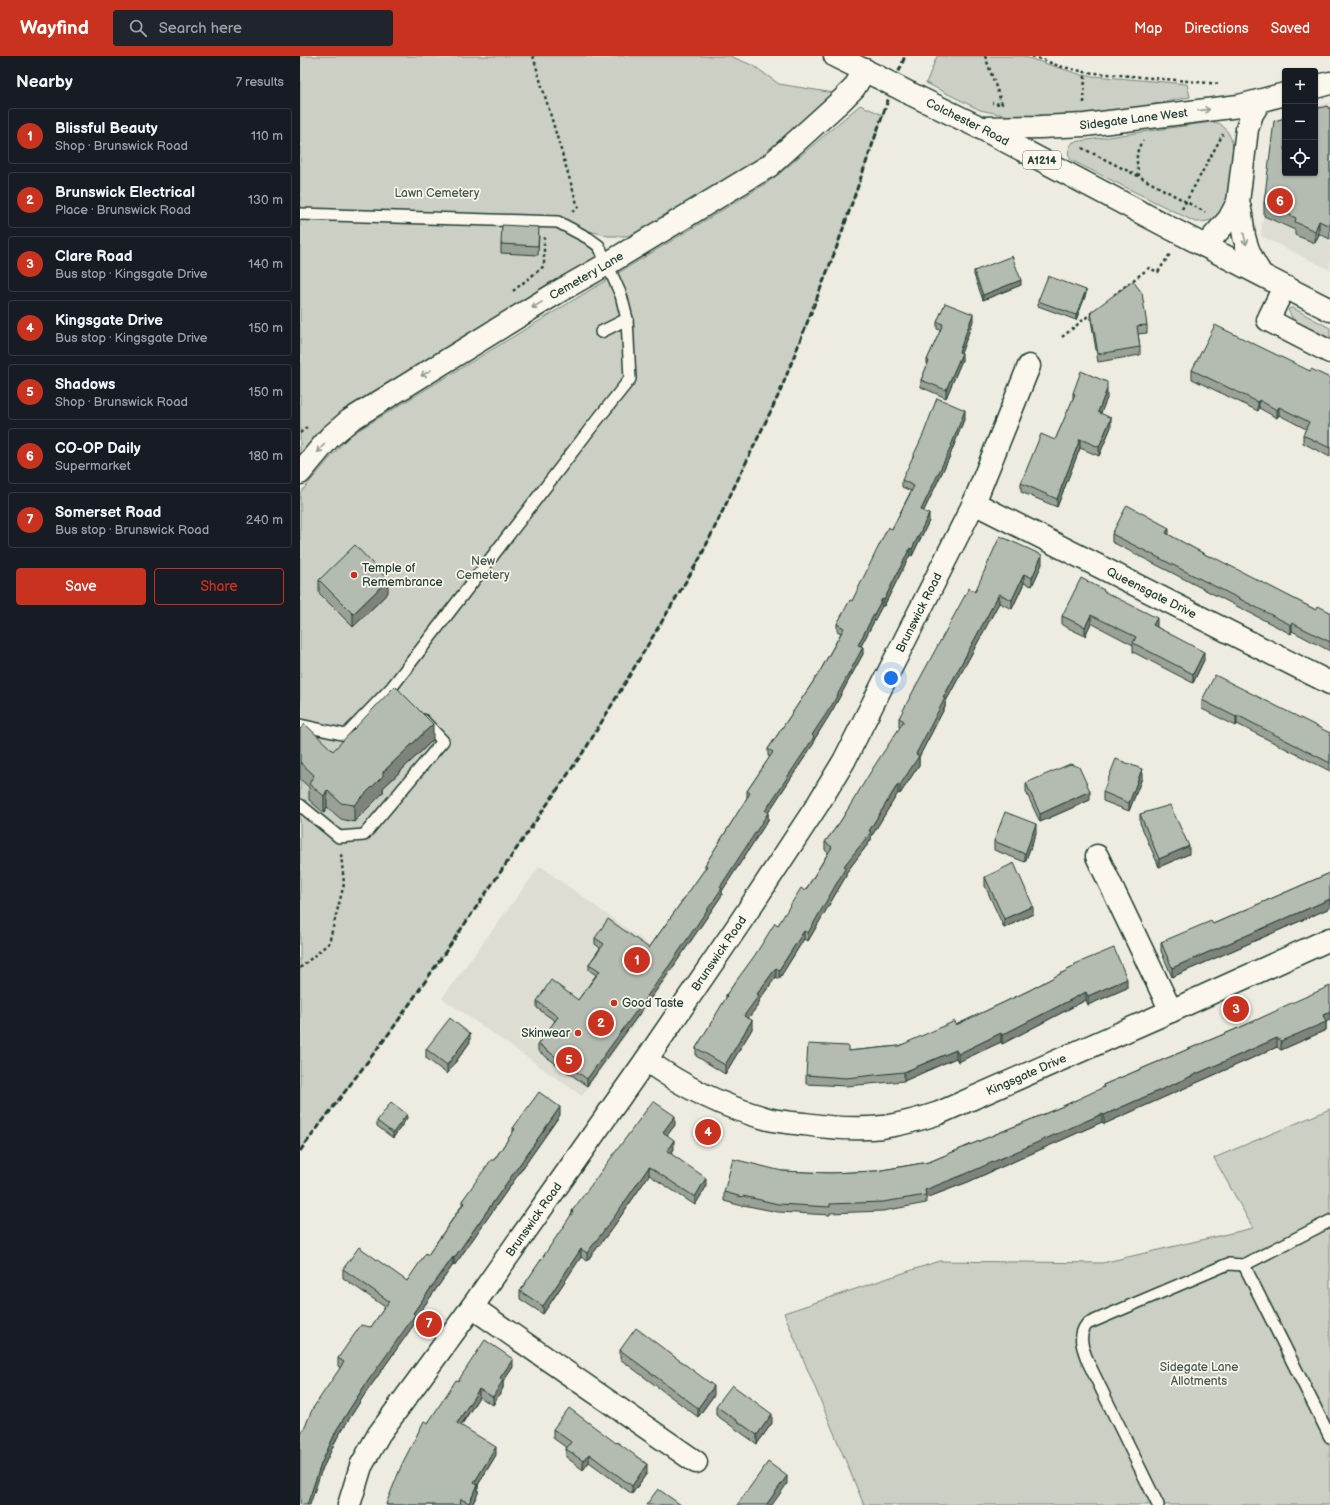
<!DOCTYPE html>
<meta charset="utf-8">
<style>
body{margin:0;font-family:"Balsamiq Sans",sans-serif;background:#20242c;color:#f1f3f6}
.controls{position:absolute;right:12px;top:12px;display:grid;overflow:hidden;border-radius:4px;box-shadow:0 1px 3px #0004}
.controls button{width:36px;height:36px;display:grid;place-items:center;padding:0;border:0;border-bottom:1px solid #363941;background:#171b24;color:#f1f3f6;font:20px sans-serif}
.you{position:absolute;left:591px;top:622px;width:14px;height:14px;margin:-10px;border:3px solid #fff;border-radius:50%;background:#1a73e8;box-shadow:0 0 0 6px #1a73e833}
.badge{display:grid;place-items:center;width:26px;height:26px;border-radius:50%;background:#c8321e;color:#fff;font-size:13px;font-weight:700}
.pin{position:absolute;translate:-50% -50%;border:2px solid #fff;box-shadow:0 1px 4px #0006}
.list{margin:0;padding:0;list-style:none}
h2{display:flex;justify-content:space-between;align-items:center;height:52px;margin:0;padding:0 16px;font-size:17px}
h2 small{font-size:13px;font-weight:400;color:#9ea1a6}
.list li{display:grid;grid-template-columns:26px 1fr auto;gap:12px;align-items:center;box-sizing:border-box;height:56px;margin:0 8px 8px;padding:0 8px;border:1px solid #363941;border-radius:4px}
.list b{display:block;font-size:15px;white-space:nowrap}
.list p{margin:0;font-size:13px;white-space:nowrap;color:#9ea1a6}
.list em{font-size:13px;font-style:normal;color:#9ea1a6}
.actions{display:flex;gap:8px;padding:12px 16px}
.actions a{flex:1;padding:9px 0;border:1px solid #c8321e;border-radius:4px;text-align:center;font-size:14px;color:#c8321e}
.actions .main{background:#c8321e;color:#fff}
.icon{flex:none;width:22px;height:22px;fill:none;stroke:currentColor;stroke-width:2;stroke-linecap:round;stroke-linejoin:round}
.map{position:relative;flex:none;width:1030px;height:1449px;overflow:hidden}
header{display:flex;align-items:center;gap:24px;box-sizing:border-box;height:56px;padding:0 20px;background:#c8321e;color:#fff}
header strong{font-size:19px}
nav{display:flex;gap:22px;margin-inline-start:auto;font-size:14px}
.search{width:280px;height:36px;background:#20242c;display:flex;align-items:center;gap:10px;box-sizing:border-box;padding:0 14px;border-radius:4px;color:#9ea1a6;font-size:15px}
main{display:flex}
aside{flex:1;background:#171b24}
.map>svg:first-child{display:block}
.built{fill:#ddddd2}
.green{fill:#cbcfc4;stroke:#75867c}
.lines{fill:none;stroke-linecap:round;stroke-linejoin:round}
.service-casing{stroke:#1f3d34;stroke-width:14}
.minor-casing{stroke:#1f3d34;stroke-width:25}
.tertiary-casing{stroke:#1f3d34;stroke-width:25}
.primary-casing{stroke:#1f3d34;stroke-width:25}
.path{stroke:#1f3d34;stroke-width:2.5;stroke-dasharray:3 3;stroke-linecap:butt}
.service{stroke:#fbf7ec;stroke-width:11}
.minor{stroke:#fbf7ec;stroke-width:22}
.tertiary{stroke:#fbf7ec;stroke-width:22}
.primary{stroke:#fbf7ec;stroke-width:22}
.rail{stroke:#1f3d34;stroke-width:3;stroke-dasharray:6 3;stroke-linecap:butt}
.primary-bridge-casing{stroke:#1f3d34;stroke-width:25;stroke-linecap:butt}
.primary-bridge{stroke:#fbf7ec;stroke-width:22}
.wall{fill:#9ba197;stroke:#1f3d34}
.shaded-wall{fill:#7e837b;stroke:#1f3d34}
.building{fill:#b4bbb0;stroke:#1f3d34}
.oneway{stroke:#8d9a90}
.poi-dot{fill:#c8321e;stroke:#fbf7ec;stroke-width:1.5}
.labels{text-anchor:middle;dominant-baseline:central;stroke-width:3.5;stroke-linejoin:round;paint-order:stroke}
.shield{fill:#fbf7ec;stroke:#61756b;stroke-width:1}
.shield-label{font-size:11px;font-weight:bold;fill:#1f3d34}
.street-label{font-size:12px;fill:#1f3d34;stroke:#fbf7ec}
.park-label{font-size:12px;fill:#415a51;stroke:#fbf7ec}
.poi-label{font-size:12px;fill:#1f3d34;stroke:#fbf7ec;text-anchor:start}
</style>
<header>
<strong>Wayfind</strong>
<div class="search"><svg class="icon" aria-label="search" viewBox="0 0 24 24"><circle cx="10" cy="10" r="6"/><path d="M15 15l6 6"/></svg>Search here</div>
<nav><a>Map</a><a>Directions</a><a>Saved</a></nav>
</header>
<main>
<aside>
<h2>Nearby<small>7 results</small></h2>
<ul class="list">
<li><span class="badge">1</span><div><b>Blissful Beauty</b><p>Shop · Brunswick Road</p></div><em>110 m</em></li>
<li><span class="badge">2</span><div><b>Brunswick Electrical</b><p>Place · Brunswick Road</p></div><em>130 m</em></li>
<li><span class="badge">3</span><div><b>Clare Road</b><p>Bus stop · Kingsgate Drive</p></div><em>140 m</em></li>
<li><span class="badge">4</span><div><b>Kingsgate Drive</b><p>Bus stop · Kingsgate Drive</p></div><em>150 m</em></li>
<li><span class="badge">5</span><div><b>Shadows</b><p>Shop · Brunswick Road</p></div><em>150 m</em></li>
<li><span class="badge">6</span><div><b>CO-OP Daily</b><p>Supermarket</p></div><em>180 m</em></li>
<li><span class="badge">7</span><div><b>Somerset Road</b><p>Bus stop · Brunswick Road</p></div><em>240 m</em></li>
</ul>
<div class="actions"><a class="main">Save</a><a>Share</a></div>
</aside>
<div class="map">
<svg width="1030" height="1449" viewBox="0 0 1030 1449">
<rect width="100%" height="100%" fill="#eeece1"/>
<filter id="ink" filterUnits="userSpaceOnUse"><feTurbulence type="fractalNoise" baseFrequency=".025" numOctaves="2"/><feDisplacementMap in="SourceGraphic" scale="8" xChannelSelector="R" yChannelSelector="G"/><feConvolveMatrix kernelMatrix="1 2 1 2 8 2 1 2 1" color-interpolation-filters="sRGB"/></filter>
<g filter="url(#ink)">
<!-- built -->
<g class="built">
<path d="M1030 46V214L961 180 974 67 978 62 985 60V117H1015V51Z"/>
<path d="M240 810 377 909 282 1040 142 942Z"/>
</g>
<!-- green -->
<g class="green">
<path d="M0 0H430L454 10 479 28 534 37 460 105 386 147 356 170 327 180H308L286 174 282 185 297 198 296 203 0 404Z"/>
<path d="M637 0H722L782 19 887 28 890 41 834 52 750 62 709 60 680 54 626 27Z"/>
<path d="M560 49 583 59 536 193 480 336 400 502 286 692 93 972 0 1095V437L49 380 467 127 486 112Z"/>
<path d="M911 66C918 66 922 68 926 74 938 89 932 107 929 125 928 135 929 150 921 157 914 165 905 166 895 166L771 104C767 97 768 93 773 86Z"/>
<path d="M990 252H993L1030 272V283L994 265 988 254Z"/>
<path d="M1030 1053V1449H564L484 1257 639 1205 802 1207 953 1172 914 1102Z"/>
</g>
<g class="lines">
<defs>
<g id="service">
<path d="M0 158 258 166 288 182 299 190 321 239 327 263 330 323 290 373 92 631 46 679 0 669"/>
<path d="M301 276 327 263"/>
<path d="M0 749 39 781 64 779 143 685 123 664"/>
<path d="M1030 1165 944 1209 1030 1381"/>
<path d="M858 1449 788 1306C783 1293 777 1280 787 1268L928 1208 944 1209"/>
</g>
<g id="minor">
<path d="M984 231 968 264 1030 296"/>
<path id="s1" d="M0 417 30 381 50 364 258 236 307 208 469 110 542 44 554 32 565 14"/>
<path id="s2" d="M674 447 1030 627"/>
<path d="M797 800 871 955"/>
<path id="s3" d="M346 1004C383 1031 424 1051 468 1063 480 1066 493 1067 504 1068 531 1072 557 1074 583 1071 602 1068 621 1063 639 1057L871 955 1030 883"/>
<path d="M172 1251 396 1406"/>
<path id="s4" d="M49 1449 61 1410 79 1378 172 1251 346 1004 439 868 518 748 544 705 674 447 729 310"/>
</g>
<g id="tertiary">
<path d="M1015 31 1030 27"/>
<path id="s5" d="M681 72 740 71 785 69 939 50 985 38"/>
<path d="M938 146C942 157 942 169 944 180 947 194 953 206 961 218"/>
<path d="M905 190 929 163 938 146 947 73 952 58 960 45"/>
</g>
<g id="primary">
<path d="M535 0 578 21"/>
<path id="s6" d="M611 38 681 72 872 173 1030 254"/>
</g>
</defs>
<!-- service casing -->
<use href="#service" class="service-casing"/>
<!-- minor casing -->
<use href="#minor" class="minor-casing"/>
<!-- tertiary casing -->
<use href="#tertiary" class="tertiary-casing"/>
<!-- primary casing -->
<use href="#primary" class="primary-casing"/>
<!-- path -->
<g class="path">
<path d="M233 0 278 151 272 156"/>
<path d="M685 0 702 48 692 47"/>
<path d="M732 0 759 10 785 16 921 28"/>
<path d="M784 47 785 16"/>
<path d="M782 92 840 121 905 156"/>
<path d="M839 120C837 109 834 95 843 85"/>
<path d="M882 153 923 78"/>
<path d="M213 235 244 210V181"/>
<path d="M814 239 849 212 858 216 870 198"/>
<path d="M762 281 793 256"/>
<path d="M0 377 7 371"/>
<path d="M0 912 29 887 44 828 41 798"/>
</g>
<!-- service -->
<use href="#service" class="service"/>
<!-- minor -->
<use href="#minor" class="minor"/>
<!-- tertiary -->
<use href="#tertiary" class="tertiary"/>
<!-- primary -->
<use href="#primary" class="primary"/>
<!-- rail -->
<path class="rail" d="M0 1095 93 972 286 692 400 502 480 336 536 193 589 41 605 0"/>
<defs>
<path id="primary-bridge" d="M578 21 611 38"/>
</defs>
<!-- primary-bridge casing -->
<use href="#primary-bridge" class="primary-bridge-casing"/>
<!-- primary-bridge -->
<use href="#primary-bridge" class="primary-bridge"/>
</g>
<!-- wall -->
<g class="wall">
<path d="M1028 52H1030V183L1019 178 1015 187 995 179V174L964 160V147Z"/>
<path d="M239 179 238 199 201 197V188Z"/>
<path d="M674 215 721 229 683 244 674 219Z"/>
<path d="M786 238 776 264 738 250V245Z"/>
<path d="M791 256 847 269V277L838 278 840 291V299L798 306 791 264Z"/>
<path d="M673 265 661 297 662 304 646 342 621 331V324L627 310V304L641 274 637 273V266Z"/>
<path d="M892 314 1010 315 1030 322V401L1003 387V379L1006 373 979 359 977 362 959 352 958 355 892 323Z"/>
<path d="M773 337 807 342 800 357 811 371 799 400 780 392 757 451 721 436V427L755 384 773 344Z"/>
<path d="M665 361 649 402 623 456 629 465 612 500 610 499 584 550H582L561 590 563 598 532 655 514 684V687L468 757V764L422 835V839L371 914 287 1030 238 995V988L255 965 237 952V945L278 944 296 919 289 914V908L300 892 295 888V882L349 892 405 813V809L447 742V735L470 701 468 700V693L519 617 541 577 537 575V568L552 545 592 473 611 435 602 431V424Z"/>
<path d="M812 478 869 479 910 501 1016 554 1030 556V595L992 575 991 578 812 486Z"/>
<path d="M742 508 732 530 724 527 712 553 699 547 645 647V651L619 701V709L600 738 598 737 571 781V784L546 817V820L508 885 504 883 479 923 476 921 459 944V948L448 962 452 973 425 1018 396 1000V992L426 943V939L478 869 505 835 528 797 525 794V786L540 766 600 672 599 671V662L675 536Z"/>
<path d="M19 524 88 537 53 571 19 537Z"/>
<path d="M804 536 857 571 904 604 893 627 833 596V589L791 567 785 580 762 569V560Z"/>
<path d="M902 644 1030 677V715L937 668 936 670 902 653Z"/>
<path d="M0 673 33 695 133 684 83 732V737L54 766 41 763 27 751 24 757 9 744V731L0 723Z"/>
<path d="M842 722 829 755 803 745V736Z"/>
<path d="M726 727 790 744 740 766 726 736Z"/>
<path d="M840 758 889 798 859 811 840 767Z"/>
<path d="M736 777 725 806 694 794V785Z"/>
<path d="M1030 817V852L872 921 861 895V886L913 868Z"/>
<path d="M685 821 733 858 704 872 685 830Z"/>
<path d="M775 908 827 932 788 949 786 944 702 988 701 986 658 1006 656 1002 604 1025 546 1030 506 1028V1019L548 995 599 990 656 969 728 935 775 910Z"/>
<path d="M978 953 1026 966V974L981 994 977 991 804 1068 802 1066 668 1126 626 1142V1147L583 1155 530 1157V1159L478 1156 443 1149 442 1150 424 1145V1136L482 1115 530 1117 576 1115 629 1106 761 1051 803 1032V1029L941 971 978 955Z"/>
<path d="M170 986 147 1018 126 1002V993Z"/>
<path d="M260 1059 154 1210 153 1209 115 1263V1267L63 1341 37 1382 21 1416 40 1312 38 1310V1302L71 1271 85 1251 43 1222V1213L107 1225 128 1199 162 1149V1145L194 1104 213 1076V1072Z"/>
<path d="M107 1062 93 1082 77 1070V1065Z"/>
<path d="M375 1069 367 1079 374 1093 371 1098 406 1131 395 1149 349 1119 314 1170 287 1205 281 1201 243 1258 220 1243V1235L272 1159V1155Z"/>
<path d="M320 1294 414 1339 398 1361 320 1303Z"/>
<path d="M213 1311 203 1326V1332L193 1349 179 1341 161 1370 196 1399 178 1429V1437L172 1449H86L128 1367 158 1325Z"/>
<path d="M416 1350 472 1367 457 1388 416 1359Z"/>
<path d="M253 1373 347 1417 332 1438 289 1406 283 1414 266 1401V1393L267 1392 253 1382Z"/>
</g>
<!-- shaded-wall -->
<g class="shaded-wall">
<path d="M1019 165V178L1015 187V175Z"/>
<path d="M721 224V229L683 244V239Z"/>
<path d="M786 234V238L776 264V259Z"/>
<path d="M673 258V265L659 303V296Z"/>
<path d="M662 297V304L646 342V334Z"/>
<path d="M807 333V342L798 365V356Z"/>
<path d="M959 344V352L958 355V346Z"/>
<path d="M979 351V359L977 362V354Z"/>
<path d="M665 354V361L649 402 621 461V454Z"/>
<path d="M811 362V371L799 400V391Z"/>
<path d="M780 383V392L757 451V443Z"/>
<path d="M629 458V465L612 500V493Z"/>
<path d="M869 472V481L866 477Z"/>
<path d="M610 492V499L584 550V544Z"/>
<path d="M742 499V508L732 530V522Z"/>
<path d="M724 518V527L712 553V544Z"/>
<path d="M88 524V537L53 571V558Z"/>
<path d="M699 538V547L645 647V651L619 701V709L600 738V729L616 698 643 642Z"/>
<path d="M582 543V550L558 596V589Z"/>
<path d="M791 559V567L785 580V571Z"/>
<path d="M857 562V571L853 578V569Z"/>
<path d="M992 567V575L991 578V569Z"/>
<path d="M563 591V598L532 655 514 684V687L468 757V764L422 835V839L371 914 287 1030V1023L420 831 465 755 512 679Z"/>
<path d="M904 596V604L893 627V618Z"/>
<path d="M937 659V668L936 670V661Z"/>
<path d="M133 668V684L83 732V737L54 766V749L83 716Z"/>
<path d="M842 713V722L829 755V747Z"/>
<path d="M598 728V737L571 781V784L546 817V820L508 885V877L544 810 569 775Z"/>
<path d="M27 734V751L24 757V740Z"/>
<path d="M790 735V744L740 766V758Z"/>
<path d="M736 768V777L725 806V798Z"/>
<path d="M889 790V798L859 811V803Z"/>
<path d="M1030 843V852L872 921V912Z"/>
<path d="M733 850V858L704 872V863Z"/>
<path d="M504 875V883L479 923V914Z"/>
<path d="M476 912V921L459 944V948L444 968V960L457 938Z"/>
<path d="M827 923V932L788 949V940Z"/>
<path d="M786 936V944L702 988V979Z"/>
<path d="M1030 956V964L1026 966V974L981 994V985L1023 959Z"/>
<path d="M452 964V973L425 1018V1009Z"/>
<path d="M701 977V986L658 1006V998Z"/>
<path d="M170 978V986L147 1018V1009Z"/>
<path d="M977 982V991L804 1068V1059Z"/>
<path d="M656 994V1002L604 1025V1016Z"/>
<path d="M260 1051V1059L154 1210V1202Z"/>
<path d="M107 1058V1062L93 1082V1077Z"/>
<path d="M802 1058V1066L668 1126 626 1142 625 1134Z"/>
<path d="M375 1060V1069L363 1085V1076Z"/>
<path d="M374 1084V1093L367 1103V1095Z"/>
<path d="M349 1111V1119L314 1170 287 1205V1197Z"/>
<path d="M406 1122V1131L395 1149V1141Z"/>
<path d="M281 1193V1201L243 1258V1250Z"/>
<path d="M153 1201V1209L115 1263V1267L63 1341 37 1382 21 1416 10 1449H7L21 1408 37 1373 63 1332 113 1257Z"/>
<path d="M213 1303V1311L203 1326V1332L193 1349V1341L200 1322Z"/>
<path d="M414 1330V1339L398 1361V1352Z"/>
<path d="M179 1333V1341L157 1375V1367Z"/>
<path d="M472 1358V1367L457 1388V1379Z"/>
<path d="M196 1391V1399L174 1435V1427Z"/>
<path d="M289 1398V1406L283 1414V1405Z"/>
<path d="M347 1408V1417L332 1438V1430Z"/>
<path d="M487 1420V1428L472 1449H466Z"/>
<path d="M178 1429V1437L172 1449H169V1447Z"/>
</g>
<!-- building -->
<g class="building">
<path d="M1027 50 1028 52H1030V170L1019 165 1015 175 995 166 996 162 964 147 974 65 985 62V117H1015V53Z"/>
<path d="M202 169 239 171 238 190 201 188Z"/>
<path d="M712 200 721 224 683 239 674 215Z"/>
<path d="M748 220 786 234 776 259 738 245Z"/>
<path d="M833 225 842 237 847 269 837 270 840 291 798 298 791 256Z"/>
<path d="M645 247 673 258 659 296 662 297 646 334 621 324 629 305 627 304 643 268 637 266Z"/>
<path d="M915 269 1010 315 1011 313 1030 322V325L1029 328H1030V392L1003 379 1009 366 979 351 977 354 959 344 958 346 892 314Z"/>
<path d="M781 315 807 326V333L798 356 811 362 799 391 780 383 757 443 721 427 741 378 755 384 775 338 773 337Z"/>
<path d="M637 342 665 354 649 395 621 454 629 458 612 493 610 492 584 544 582 543 558 589 563 591 532 649 512 679 514 681 465 755 468 757 420 831 422 832 371 907 287 1023 238 988 258 961 237 945 251 924 278 944 300 915 289 908 304 888 295 882 308 863 349 892 407 810 405 809 450 737 447 735 473 696 468 693 519 617 544 572 537 568 550 544 552 545 588 471 592 473 614 430 602 424 623 379Z"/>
<path d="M827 449 869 472 866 477 910 501 911 500 1016 554 1018 550 1030 556V586L992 567 991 569 812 478Z"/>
<path d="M700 480 742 499 732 522 724 518 712 544 699 538 643 642H645L616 698 619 700 600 729 598 728 569 775 571 776 544 810 546 811 508 877 504 875 479 914 476 912 457 938 459 939 444 960 452 964 425 1009 396 992 427 940 426 939 455 899 475 867 478 869 501 832 505 835 532 791 525 786 540 766 573 712 604 665 599 662 618 626 669 532 675 536Z"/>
<path d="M55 489 88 524 53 558 19 524Z"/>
<path d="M781 522 804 534 803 535 857 562 853 569 904 596 893 618 833 587 836 581 791 559 785 571 762 560Z"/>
<path d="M915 619 1030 677V707L937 659 936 661 902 644Z"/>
<path d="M95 630 133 668 83 716V720L54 749 41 747 27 734 24 740 9 728 14 719 0 706V673L5 668 33 695Z"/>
<path d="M816 703 842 713 829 747 803 736Z"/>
<path d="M770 708 779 711 790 735 740 758 726 727Z"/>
<path d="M870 749 889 790 859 803 840 758Z"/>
<path d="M705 756 736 768 725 798 694 785Z"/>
<path d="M714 807 733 850 704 863 685 821Z"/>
<path d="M1030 817V843L872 912 861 886 911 865 913 868Z"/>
<path d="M814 892 827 923 788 940 786 936 702 979 701 977 658 998 656 994 604 1016 546 1022 506 1019 508 988 548 990V995L599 990 655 965 656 969 728 935 775 910V908Z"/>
<path d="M1030 930V956L1023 959 1026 966 981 985 977 982 804 1059 802 1058 668 1117 625 1134 626 1139 583 1146 530 1148V1151L478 1148 443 1140 442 1141 424 1136 433 1103 482 1115 530 1117 576 1115 629 1106 761 1051 804 1031 803 1029 941 971 978 954V953Z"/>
<path d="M150 962 170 978 147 1009 126 993Z"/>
<path d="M239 1036 260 1051 154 1202 153 1201 113 1257 115 1259 63 1332 37 1373 21 1408 7 1449H0V1381L13 1352 44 1306 38 1302 61 1269 71 1271 89 1245 43 1213 59 1191 107 1225 126 1197 128 1199 164 1147 162 1145 191 1104H194L215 1073 213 1072Z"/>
<path d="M353 1045 375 1060 363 1076 374 1084 367 1095 406 1122 395 1141 349 1111 314 1161 287 1197 281 1193 243 1250 220 1235 273 1156 272 1155Z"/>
<path d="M91 1046 107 1058 93 1077 77 1065Z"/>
<path d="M336 1272 414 1330 398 1352 320 1294Z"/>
<path d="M185 1284 213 1303 200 1322 203 1324 193 1341 179 1333 157 1367 196 1391 174 1427 178 1429 169 1447 161 1443 160 1449H88L86 1448 102 1408 124 1365 128 1367 156 1324 158 1325Z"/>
<path d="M432 1329 472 1358 457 1379 416 1350Z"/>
<path d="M269 1352 316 1387 317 1386 347 1408 332 1430 289 1398 283 1405 266 1393 271 1386 253 1373Z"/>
<path d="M468 1406 487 1420 466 1449H437Z"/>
<path d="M358 1433 381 1449H346Z"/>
</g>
<!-- one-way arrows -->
<defs><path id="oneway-shaft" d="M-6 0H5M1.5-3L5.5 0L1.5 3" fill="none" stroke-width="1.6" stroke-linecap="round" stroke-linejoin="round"/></defs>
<g class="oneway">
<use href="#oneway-shaft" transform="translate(904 54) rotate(-7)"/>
<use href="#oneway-shaft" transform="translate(945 183) rotate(76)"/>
<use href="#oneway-shaft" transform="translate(237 249) rotate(149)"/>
<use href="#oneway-shaft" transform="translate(126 317) rotate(148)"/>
<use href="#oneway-shaft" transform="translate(21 392) rotate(131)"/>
</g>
</g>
<!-- markers -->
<g class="poi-dot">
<circle cx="54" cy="519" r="4"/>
<circle cx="314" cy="947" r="4"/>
<circle cx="278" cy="977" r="4"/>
</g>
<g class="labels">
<!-- shield labels -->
<rect class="shield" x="723" y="95" width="38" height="18" rx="3"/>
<g class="shield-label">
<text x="742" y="104">A1214</text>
</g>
<!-- street labels -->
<g class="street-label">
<text stroke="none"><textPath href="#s5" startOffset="153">Sidegate Lane West</textPath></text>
<text stroke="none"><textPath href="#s6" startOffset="63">Colchester Road</textPath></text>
<text stroke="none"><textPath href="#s1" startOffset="350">Cemetery Lane</textPath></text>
<text stroke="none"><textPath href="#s2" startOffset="199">Queensgate Drive</textPath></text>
<text stroke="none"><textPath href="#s4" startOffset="1062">Brunswick Road</textPath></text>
<text stroke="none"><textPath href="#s4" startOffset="666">Brunswick Road</textPath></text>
<text stroke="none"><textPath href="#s3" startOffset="405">Kingsgate Drive</textPath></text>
<text stroke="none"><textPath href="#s4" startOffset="342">Brunswick Road</textPath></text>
</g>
<!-- park labels -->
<g class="park-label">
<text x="137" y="137">Lawn Cemetery</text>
<text x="183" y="505">New<tspan x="183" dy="14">Cemetery</tspan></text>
<text x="899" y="1311">Sidegate Lane<tspan x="899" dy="14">Allotments</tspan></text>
</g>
<!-- poi labels -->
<g class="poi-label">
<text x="62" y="512">Temple of<tspan x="62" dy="14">Remembrance</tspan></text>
<text x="322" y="947">Good Taste</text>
<text x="270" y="977" text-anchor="end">Skinwear</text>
</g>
</g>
</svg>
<div class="controls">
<button>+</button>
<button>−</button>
<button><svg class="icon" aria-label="locate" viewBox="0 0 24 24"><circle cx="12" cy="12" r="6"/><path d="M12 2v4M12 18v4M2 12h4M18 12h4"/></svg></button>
</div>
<div class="you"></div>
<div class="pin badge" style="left:337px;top:904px">1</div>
<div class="pin badge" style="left:301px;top:967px">2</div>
<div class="pin badge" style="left:936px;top:953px">3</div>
<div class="pin badge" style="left:408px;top:1076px">4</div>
<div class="pin badge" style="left:269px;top:1004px">5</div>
<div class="pin badge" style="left:980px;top:145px">6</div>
<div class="pin badge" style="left:129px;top:1268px">7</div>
</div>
</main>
